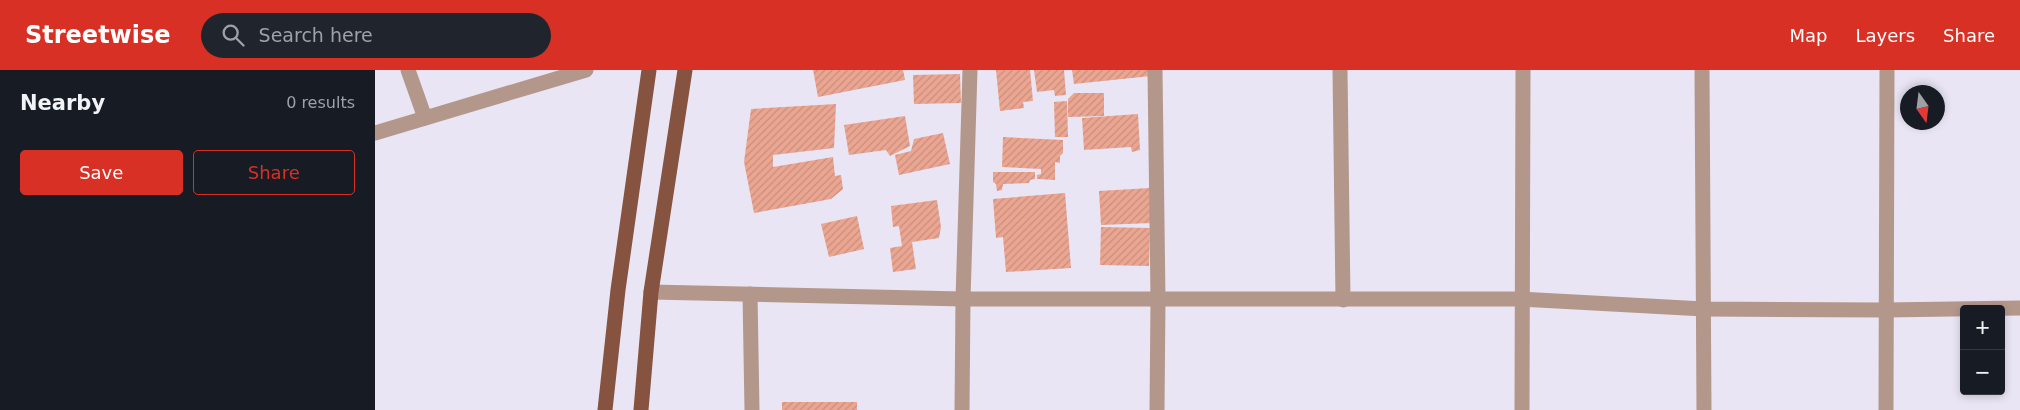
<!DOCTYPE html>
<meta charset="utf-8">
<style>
body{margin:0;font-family:"DejaVu Sans",sans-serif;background:#20242c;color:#f1f3f6}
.controls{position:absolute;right:15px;bottom:15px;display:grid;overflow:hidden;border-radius:5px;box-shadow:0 2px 8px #0003}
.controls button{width:45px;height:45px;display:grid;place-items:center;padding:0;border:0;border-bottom:1px solid #363941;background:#171b24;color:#f1f3f6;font:25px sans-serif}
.compass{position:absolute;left:1525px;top:15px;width:45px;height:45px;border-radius:50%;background:#171b24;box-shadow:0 2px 8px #0003;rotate:166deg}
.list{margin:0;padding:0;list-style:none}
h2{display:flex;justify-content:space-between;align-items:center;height:65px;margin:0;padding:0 20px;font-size:21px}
h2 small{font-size:16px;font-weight:400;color:#9ea1a6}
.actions{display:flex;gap:10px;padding:15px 20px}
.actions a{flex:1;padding:11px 0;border:1px solid #d93025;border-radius:5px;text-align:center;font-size:18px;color:#d93025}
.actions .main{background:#d93025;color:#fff}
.icon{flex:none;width:28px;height:28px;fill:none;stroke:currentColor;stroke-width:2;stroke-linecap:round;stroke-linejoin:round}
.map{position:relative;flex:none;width:1645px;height:340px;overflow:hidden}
header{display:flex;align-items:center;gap:30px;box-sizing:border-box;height:70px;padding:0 25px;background:#d93025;color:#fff}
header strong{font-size:24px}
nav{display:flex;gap:28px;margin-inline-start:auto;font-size:18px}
.search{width:350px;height:45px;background:#20242c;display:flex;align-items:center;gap:12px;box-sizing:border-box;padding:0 18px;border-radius:28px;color:#9ea1a6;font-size:19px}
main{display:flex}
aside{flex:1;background:#171b24}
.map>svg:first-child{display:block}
.building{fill:url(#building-hatch)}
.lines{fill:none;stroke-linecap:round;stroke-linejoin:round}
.street{stroke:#b4978b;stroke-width:15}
.primary{stroke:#85533f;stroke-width:15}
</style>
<header>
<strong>Streetwise</strong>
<div class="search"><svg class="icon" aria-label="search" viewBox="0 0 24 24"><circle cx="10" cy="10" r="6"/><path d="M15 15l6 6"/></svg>Search here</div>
<nav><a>Map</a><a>Layers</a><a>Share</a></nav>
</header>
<main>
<aside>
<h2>Nearby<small>0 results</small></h2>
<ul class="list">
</ul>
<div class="actions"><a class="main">Save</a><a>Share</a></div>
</aside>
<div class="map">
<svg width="1645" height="340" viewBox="0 0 1645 340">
<defs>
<pattern id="building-hatch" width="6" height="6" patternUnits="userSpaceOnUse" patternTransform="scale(1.25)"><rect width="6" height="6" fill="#eba692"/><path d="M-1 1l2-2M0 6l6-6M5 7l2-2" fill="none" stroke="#c98e7d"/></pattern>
</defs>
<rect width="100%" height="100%" fill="#eae5f4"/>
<!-- building -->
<g class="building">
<path d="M438 0H528L530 10 443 27Z"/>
<path d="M621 0H655L658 31 648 32 649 38 625 41Z"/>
<path d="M659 0H689L691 25 680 26 679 20 662 22Z"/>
<path d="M697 0H775L776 6 699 14Z"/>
<path d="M585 4 586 33 539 34 538 5Z"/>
<path d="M699 23H729V46L693 47V29Z"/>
<path d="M692 31 693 67H680L679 32Z"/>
<path d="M461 34 459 78 398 85V97L458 87 460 106 466 105 468 119 456 129 379 143 369 92 376 39Z"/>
<path d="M763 44 765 80 757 82 756 77 709 80 707 48Z"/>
<path d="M530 46 535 76 515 86 511 80 474 85 469 55Z"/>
<path d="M568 63 575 94 524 105 520 85 536 81 539 69Z"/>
<path d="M628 67 688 70V83L685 86V93L680 92V110L662 109V105L666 104V99L627 97Z"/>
<path d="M618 102H660V109L655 110 654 113 628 114 627 120 622 121 621 114 618 112Z"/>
<path d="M775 118 777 153 726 155 724 121Z"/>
<path d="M690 123 696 198 631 202 628 167 621 168 618 129Z"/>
<path d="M562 130 566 157 564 168 537 172 541 199 518 202 515 178 527 176 524 156 518 157 516 136Z"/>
<path d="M482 146 489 179 454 187 446 154Z"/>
<path d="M726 157 775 158 774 196 725 195Z"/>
<rect x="407" y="332" width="75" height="8"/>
</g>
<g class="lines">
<!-- street -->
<g class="street">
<path d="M33 0 50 48"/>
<path d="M780 0 783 229 782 340"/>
<path d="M965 0 968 230"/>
<path d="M1327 0 1329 340"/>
<path d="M0 63 211 0"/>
<path d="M276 222 588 229H1146L1329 239 1510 240 1645 238"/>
<path d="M375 224 377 340"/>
<path d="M587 340 588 229 595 0"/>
<path d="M1147 340 1148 0"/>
<path d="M1511 340 1512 0"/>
</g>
<!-- primary -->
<g class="primary">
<path d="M230 340 243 220 274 0"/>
<path d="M266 340 276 222 310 0"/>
</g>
</g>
</svg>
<div class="controls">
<button>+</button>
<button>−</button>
</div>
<svg class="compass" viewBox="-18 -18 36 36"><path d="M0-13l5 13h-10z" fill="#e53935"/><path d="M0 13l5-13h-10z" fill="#9ea1a6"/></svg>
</div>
</main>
